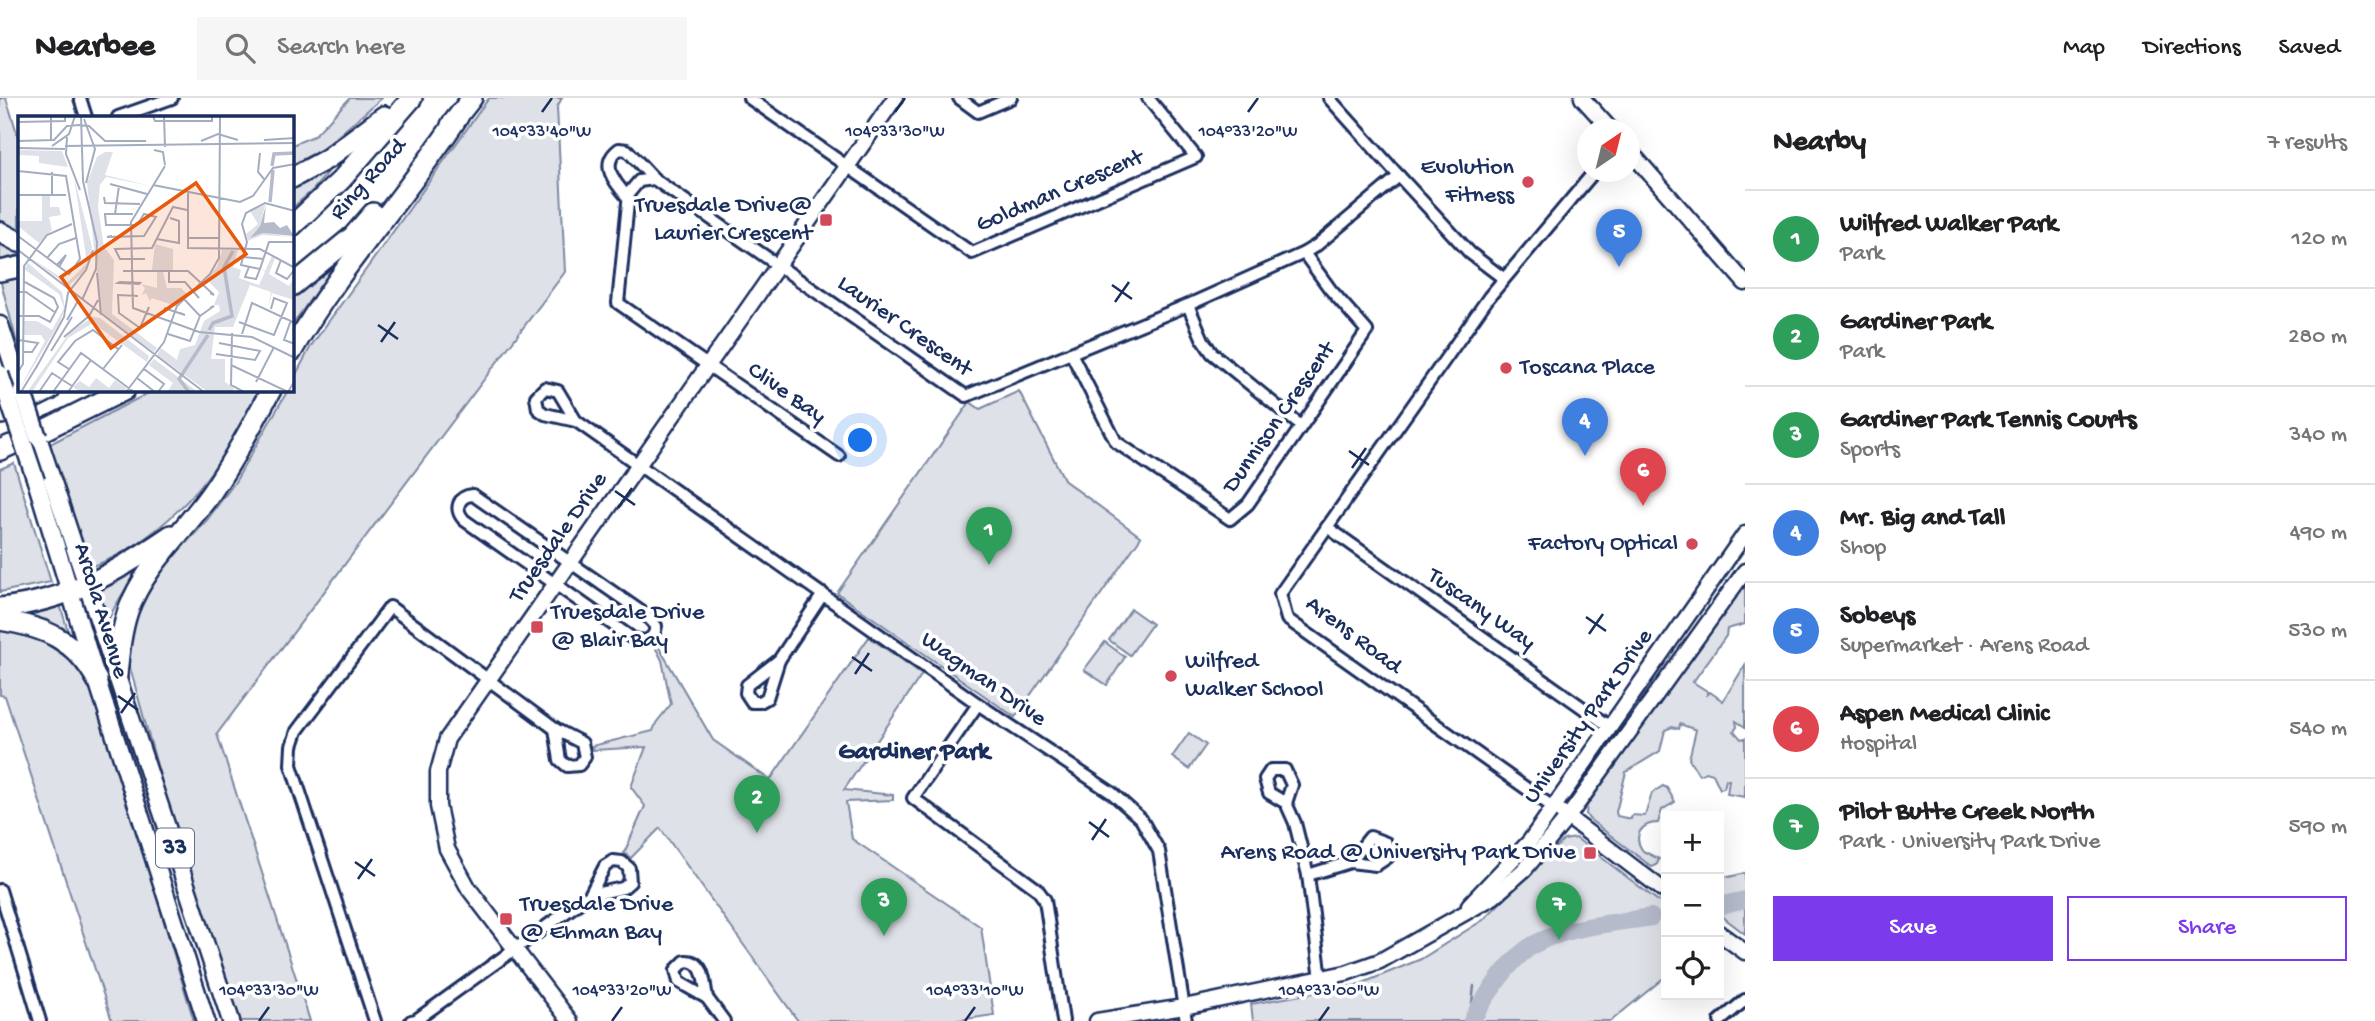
<!DOCTYPE html>
<meta charset="utf-8">
<style>
body{margin:0;font-family:"Gochi Hand",sans-serif;background:#f6f6f6;color:#202124}
.controls{position:absolute;right:21px;bottom:21px;display:grid;overflow:hidden;border-radius:0px;box-shadow:0 7px 28px #0002}
.controls button{width:63px;height:63px;display:grid;place-items:center;padding:0;border:0;border-bottom:2px solid #e0e0e0;background:#fff;color:#202124;font:35px sans-serif}
.compass{position:absolute;left:1577px;top:21px;width:63px;height:63px;border-radius:50%;background:#fff;box-shadow:0 7px 28px #0002;rotate:35deg}
.you{position:absolute;left:861px;top:343px;width:24px;height:24px;margin:-18px;border:5px solid #fff;border-radius:50%;background:#1a73e8;box-shadow:0 0 0 10px #1a73e833}
.badge{display:grid;place-items:center;width:46px;height:46px;border-radius:50%;background:#7c3aed;color:#fff;font-size:23px;font-weight:700}
.pin{position:absolute;translate:-50% -58px;filter:drop-shadow(0 2px 4px #0008)}
.pin::after{content:'';position:absolute;top:37px;width:24px;height:21px;background:inherit;clip-path:polygon(0 0,100% 0,50% 100%)}
.list{margin:0;padding:0;list-style:none}
h2{display:flex;justify-content:space-between;align-items:center;height:91px;margin:0;padding:0 28px;font-size:30px}
h2 small{font-size:23px;font-weight:400;color:#757577}
.list li{display:grid;grid-template-columns:46px 1fr auto;gap:21px;align-items:center;box-sizing:border-box;height:98px;padding:0 28px;border-top:2px solid #e0e0e0}
.list b{display:block;font-size:26px;white-space:nowrap}
.list p{margin:0;font-size:23px;white-space:nowrap;color:#757577}
.list em{font-size:23px;font-style:normal;color:#757577}
.actions{display:flex;gap:14px;padding:21px 28px}
.actions a{flex:1;padding:16px 0;border:2px solid #7c3aed;border-radius:0px;text-align:center;font-size:24px;color:#7c3aed}
.actions .main{background:#7c3aed;color:#fff}
.icon{flex:none;width:38px;height:38px;fill:none;stroke:currentColor;stroke-width:2;stroke-linecap:round;stroke-linejoin:round}
.map{position:relative;flex:none;width:1745px;height:923px;overflow:hidden}
header{display:flex;align-items:center;gap:42px;box-sizing:border-box;height:98px;padding:0 35px;background:#fff;border-bottom:2px solid #e0e0e0}
header strong{font-size:33px}
nav{display:flex;gap:38px;margin-inline-start:auto;font-size:24px}
.search{width:490px;height:63px;background:#f6f6f6;display:flex;align-items:center;gap:18px;box-sizing:border-box;padding:0 24px;border-radius:0px;color:#757577;font-size:26px}
main{display:flex}
aside{flex:1;background:#fff}
.map>svg:first-child{display:block}
.green{fill:#dee1e7;stroke:#7c88a2;stroke-width:2}
.lines{fill:none;stroke-linecap:round;stroke-linejoin:round}
.stream{stroke:#77839f;stroke-width:2.5}
.river{stroke:#b5bbca;stroke-width:18}
.street-casing{stroke:#1b2f5e;stroke-width:16}
.secondary-casing{stroke:#1b2f5e;stroke-width:19}
.primary-casing{stroke:#1b2f5e;stroke-width:21}
.highway-casing{stroke:#1b2f5e;stroke-width:24}
.street{stroke:#fff;stroke-width:10}
.secondary{stroke:#fff;stroke-width:14}
.primary{stroke:#fff;stroke-width:16}
.highway{stroke:#fff;stroke-width:19}
.primary-bridge-casing{stroke:#1b2f5e;stroke-width:21;stroke-linecap:butt}
.primary-bridge{stroke:#fff;stroke-width:16}
.ticks{fill:none;stroke:#1b2f5e;stroke-width:2.5}
.poi-dot{fill:#d1495b;stroke:#fff;stroke-width:2.5}
.labels{text-anchor:middle;dominant-baseline:central;stroke-width:7;stroke-linejoin:round;paint-order:stroke}
.shield{fill:#fff;stroke:#5f6d8e;stroke-width:2}
.shield-label{font-size:23px;font-weight:bold;fill:#1b2f5e}
.poi-label{font-size:24px;fill:#1b2f5e;stroke:#fff;text-anchor:end}
.street-label{font-size:24px;fill:#1b2f5e;stroke:#fff}
.neighbourhood-label{font-size:26px;font-weight:bold;fill:#1b2f5e;stroke:#fff}
.inset-river{fill:none;stroke:#b5bbca;stroke-width:3.5}
.inset-road{fill:none;stroke:#a4acbf;stroke-width:2}
.view{fill:#e8590c;fill-opacity:0.15;stroke:#e8590c;stroke-width:3.5}
.inset-edge{fill:none;stroke:#1b2f5e;stroke-width:3.5}
.ticks-label{font-size:18px;text-anchor:middle;fill:#1b2f5e;stroke:#fff;stroke-width:7;stroke-linejoin:round;paint-order:stroke}
</style>
<header>
<strong>Nearbee</strong>
<div class="search"><svg class="icon" aria-label="search" viewBox="0 0 24 24"><circle cx="10" cy="10" r="6"/><path d="M15 15l6 6"/></svg>Search here</div>
<nav><a>Map</a><a>Directions</a><a>Saved</a></nav>
</header>
<main>
<div class="map">
<svg width="1745" height="923" viewBox="0 0 1745 923">
<rect width="100%" height="100%" fill="#fff"/>
<filter id="ink" filterUnits="userSpaceOnUse"><feTurbulence type="fractalNoise" baseFrequency=".0143" numOctaves="2"/><feDisplacementMap in="SourceGraphic" scale="14" xChannelSelector="R" yChannelSelector="G"/><feConvolveMatrix kernelMatrix="1 2 1 2 8 2 1 2 1" color-interpolation-filters="sRGB"/></filter>
<g filter="url(#ink)">
<!-- green -->
<g class="green">
<path d="M0 0H6L19 41V133L0 123Z"/>
<path d="M350 0H382L324 50 292 67V47L314 38Z"/>
<path d="M489 0H562L557 9 565 174 217 636 310 923H238L174 729 129 566 128 537 138 503 158 475 204 426 235 384 288 292H292V284L311 248Z"/>
<path d="M329 73 313 92 292 110V90Z"/>
<path d="M0 144 19 152V157L0 162Z"/>
<path d="M340 160 292 227V197Z"/>
<path d="M19 177V252L0 181Z"/>
<path d="M154 292H258C248 312 239 332 227 350 197 401 146 450 90 469L48 347Z"/>
<path d="M1019 293 1065 383 1141 439 1015 619 837 495 970 304 980 311Z"/>
<path d="M14 365 51 484 0 494V371Z"/>
<path d="M151 459C132 481 118 500 106 527L94 487Z"/>
<path d="M1745 482V526L1727 531 1726 538 1693 584 1707 593V597L1710 594 1723 603 1745 567V629L1736 623 1737 629 1734 633 1741 641 1745 640V699L1727 696 1729 682H1726L1724 690 1720 691 1713 676 1706 674 1699 677 1689 661 1696 632 1680 626 1679 631 1672 629 1665 632 1660 653 1626 674 1616 714 1617 718 1631 721 1632 717 1645 718 1652 695 1663 688 1667 690 1675 704 1662 712 1658 725C1641 725 1632 738 1643 753L1659 761 1657 766 1652 769 1589 721 1586 716 1587 708Z"/>
<path d="M58 500 68 533 66 534 47 522 14 514Z"/>
<path d="M1131 511 1152 526 1130 557 1109 542Z"/>
<path d="M0 530 34 538 75 565 95 595 194 923H112L5 598 0 597Z"/>
<path d="M869 539 922 576 844 692 893 697V702L846 704 852 741 981 829 994 917 953 923H798L660 730 631 760 624 755 645 708 631 689 646 649 593 652 592 648 653 633 656 625 671 606 662 562 654 547 657 546 713 642 770 682Z"/>
<path d="M1105 544 1125 559 1107 587 1084 572Z"/>
<path d="M1189 635 1206 647 1189 671 1172 659Z"/>
<path d="M1576 740 1666 809V878L1611 923H1253L1251 906 1358 887 1421 861 1483 822 1564 742Z"/>
<path d="M1745 775V836L1719 816V776L1729 779Z"/>
</g>
<g class="lines">
<!-- stream -->
<path class="stream" d="M1470 923 1474 888"/>
<!-- river -->
<g class="river">
<path d="M1719 808 1745 802"/>
<path d="M1472 923C1478 909 1487 898 1495 886 1506 871 1518 856 1533 847 1564 829 1615 825 1651 819"/>
</g>
<defs>
<g id="street">
<path d="M80 0 86 19"/>
<path d="M749 0 972 155 1196 59 1148 0"/>
<path d="M959 0 978 14 1011 0"/>
<path d="M1329 0 1399 78"/>
<path d="M118 19 172 0"/>
<path d="M629 101C616 86 598 67 619 51L627 52 654 81"/>
<path d="M1188 207 1203 242 1212 255 1301 328"/>
<path d="M1071 255 1116 344 1230 421 1248 406 1367 233 1330 191 1304 155"/>
<path d="M545 290 558 293 576 323 545 316 538 311 536 299Z"/>
<path d="M576 323 978 606 1112 695 1141 721 1159 753 1186 923"/>
<path d="M839 358 618 205 629 95 639 83 654 81 966 298 1188 207 1304 155 1317 147 1399 78 1470 155 1503 180"/>
<path d="M473 397 646 517 656 528C654 543 645 545 632 540L464 422C454 411 458 398 473 397Z"/>
<path d="M1327 429 1610 629"/>
<path d="M779 562 767 600 760 604H752L746 595 747 587Z"/>
<path d="M779 562 823 496"/>
<path d="M978 606 913 700 1037 791 1045 802 1063 923"/>
<path d="M555 631 582 645 585 659 579 667 567 668 560 662Z"/>
<path d="M1286 705 1292 687 1285 672H1271L1265 681 1269 695 1286 705 1295 725 1308 777 1321 881"/>
<path d="M1554 710 1287 521 1280 496 1489 199 1594 74"/>
<path d="M613 763 622 764 629 770 630 784 623 790 590 797 605 768Z"/>
<path d="M1308 777 1350 764 1376 767 1388 759 1386 745 1370 739 1350 764"/>
<path d="M0 792 40 923"/>
<path d="M685 863C705 862 704 885 707 900L679 884 676 872Z"/>
<path d="M707 900 724 923"/>
<path d="M375 923 291 667 292 648 297 633 390 509 555 631"/>
<path d="M411 923 416 922 590 797"/>
<path d="M1720 923 1745 902"/>
</g>
<g id="secondary">
<path d="M1582 0 1611 32"/>
<path d="M1630 53 1745 185"/>
<path d="M1561 714 1666 794"/>
<path d="M1469 807 1530 743 1745 436"/>
<path d="M1719 835 1745 854"/>
<path d="M570 923 469 791 447 751 438 708V674L447 641 895 0"/>
<path d="M1097 923 1184 909 1346 875 1380 863 1493 799 1525 771 1568 719 1745 473"/>
</g>
<g id="primary">
<path d="M0 227 19 285"/>
<path d="M38 339 231 923"/>
<path d="M36 383 97 582 206 923"/>
</g>
<g id="highway">
<path d="M451 27 472 0"/>
<path d="M292 80 327 61 384 18"/>
<path d="M292 128 341 82 412 0"/>
<path d="M0 134 19 144"/>
<path d="M0 173 19 169"/>
<path d="M292 188 353 138 373 115"/>
<path d="M292 253C339 169 406 99 458 19"/>
<path d="M34 300 50 292"/>
<path d="M0 316H1"/>
<path d="M44 332 125 292"/>
<path d="M0 352 11 347"/>
<path d="M0 510C68 503 117 474 171 437"/>
<path d="M0 522C44 529 75 541 97 582"/>
<path d="M117 577C119 556 121 534 128 513 144 468 184 434 211 395 234 362 252 327 271 292"/>
</g>
</defs>
<!-- street casing -->
<use href="#street" class="street-casing"/>
<!-- secondary casing -->
<use href="#secondary" class="secondary-casing"/>
<!-- primary casing -->
<use href="#primary" class="primary-casing"/>
<!-- highway casing -->
<use href="#highway" class="highway-casing"/>
<!-- street -->
<use href="#street" class="street"/>
<!-- secondary -->
<use href="#secondary" class="secondary"/>
<!-- primary -->
<use href="#primary" class="primary"/>
<!-- highway -->
<use href="#highway" class="highway"/>
<defs>
<g id="primary-bridge">
<path d="M0 276 36 383"/>
<path d="M22 292 38 339"/>
</g>
</defs>
<!-- primary-bridge casing -->
<use href="#primary-bridge" class="primary-bridge-casing"/>
<!-- primary-bridge -->
<use href="#primary-bridge" class="primary-bridge"/>
</g>
</g>
<!-- ticks -->
<path class="ticks" d="M542 14 552 0M895 14 905 0M1248 14 1258 0M1112 187 1132 201M1115 204 1129 184M378 227 398 241M381 244 395 224M1349 353 1369 367M1352 370 1366 350M615 393 635 407M618 410 632 390M1586 519 1606 533M1589 536 1603 516M852 559 872 573M855 576 869 555M118 598 138 612M121 615 135 595M1089 724 1109 739M1092 742 1106 721M355 764 375 778M358 781 372 761M259 923 269 909M612 923 622 909M965 923 975 909M1319 923 1329 909"/>
<!-- markers -->
<g class="poi-dot">
<circle cx="1528" cy="84" r="7"/>
<rect x="819" y="115" width="14" height="14" rx="3.5"/>
<circle cx="1506" cy="270" r="7"/>
<circle cx="1692" cy="446" r="7"/>
<rect x="530" y="522" width="14" height="14" rx="3.5"/>
<circle cx="1171" cy="578" r="7"/>
<rect x="1583" y="748" width="14" height="14" rx="3.5"/>
<rect x="499" y="814" width="14" height="14" rx="3.5"/>
</g>
<g class="labels">
<!-- shield labels -->
<rect class="shield" x="156" y="730.5" width="38" height="39" rx="5"/>
<g class="shield-label">
<text x="175" y="750">33</text>
</g>
<!-- poi labels -->
<g class="poi-label">
<text x="1514" y="70">Evolution<tspan x="1514" dy="28">Fitness</tspan></text>
<text x="812" y="108">Truesdale Drive@<tspan x="812" dy="28">Laurier Crescent</tspan></text>
<text x="1520" y="270" text-anchor="start">Toscana Place</text>
<text x="1678" y="446">Factory Optical</text>
<text x="551" y="515" text-anchor="start">Truesdale Drive<tspan x="551" dy="28">@ Blair Bay</tspan></text>
<text x="1185" y="564" text-anchor="start">Wilfred<tspan x="1185" dy="28">Walker School</tspan></text>
<text x="1576" y="755">Arens Road @ University Park Drive</text>
<text x="520" y="807" text-anchor="start">Truesdale Drive<tspan x="520" dy="28">@ Ehman Bay</tspan></text>
</g>
<!-- street labels -->
<g class="street-label">
<text transform="translate(369 82) rotate(-48)">Ring Road</text>
<text transform="translate(1060 94) rotate(-23)">Goldman Crescent</text>
<text transform="translate(904 229) rotate(35)">Laurier Crescent</text>
<text transform="translate(786 296) rotate(35)">Clive Bay</text>
<text transform="translate(1280 320) rotate(-55)">Dunnison Crescent</text>
<text transform="translate(559 440) rotate(-55)">Truesdale Drive</text>
<text transform="translate(1481 512) rotate(35)">Tuscany Way</text>
<text transform="translate(100 513) rotate(73)">Arcola Avenue</text>
<text transform="translate(1353 538) rotate(37)">Arens Road</text>
<text transform="translate(983 582) rotate(35)">Wagman Drive</text>
<text transform="translate(1589 619) rotate(-55)">University Park Drive</text>
</g>
<!-- neighbourhood labels -->
<g class="neighbourhood-label">
<text x="914" y="655">Gardiner Park</text>
</g>
</g>
<!-- overview -->
<g transform="translate(18 18)">
<rect width="276" height="276" fill="#fff"/>
<path d="M0 34 44 35 50 51 21 47V40L0 39ZM87 36H95L87 59 133 70 88 61 82 69 80 91 86 131 96 144 94 198 139 232 136 236 83 198 69 67 79 41ZM56 61 74 131 71 147 67 155 50 170 13 142 50 166 69 147ZM24 80H32V91H41L43 99 31 101 34 114 21 127 0 110V105H24ZM247 89 242 110 232 122 245 117 276 121 244 119 230 125 228 118 240 108 232 95ZM137 128 155 133V154H134ZM204 134H220L215 151 223 154 221 162 241 169 247 156 243 153 247 155 254 140 257 142 251 158 271 170 276 162V184L254 177 250 191 253 176 232 169 215 211H197L193 243H207V266L216 272 214 276H190L139 239 143 232 159 244 162 233 177 229 186 205 202 195 201 189H196L201 176 188 163 199 151ZM10 147 44 176 47 192 42 206 0 276 27 225 23 219H6V205H19L34 214 46 192 41 178 6 153ZM139 156H145L149 172H163L169 178 158 190 134 182 132 185 128 177 124 179 127 172 123 168 139 172ZM75 201 82 202 131 240 129 246 75 207 50 222 14 276H9L52 216ZM136 243 180 276H149L155 267 131 249ZM78 262 91 272 97 264 108 272 107 276H62L55 271 62 265 71 271Z" fill="#dee1e7"/>
<path d="M248 89 246 107 256 106 262 112 269 109 276 120 245 117 232 122 242 110Z" fill="#b5bbca"/>
<path class="inset-river" d="M254 50 256 38 277 37M252 86 255 54M191 214 195 207 214 200 206 151 215 135M171 276 161 263 190 219"/>
<path class="inset-road" d="M33 0V25M63 0 65 65 79 126 78 153 64 184M135 0 137 5H194V0M146 0 147 31M66 3 77 33 68 67M0 6 47 5V0M49 21 48 38 62 74M246 24 277 22M0 25 36 24 49 10 61 9 71 10 87 25H128M183 25 200 18 220 24M34 30 51 18 57 0M47 30 277 27M0 32 47 33M136 34 145 36 147 49M242 37 240 56 246 63M147 50 113 106 115 192 181 216 234 221 277 242M0 55 48 60 62 143 51 158 0 120M34 56V79M92 68 129 78M135 69 222 86 235 80 255 52 277 48M170 77V132L242 133 277 152M0 79H48M86 81 87 87 122 88M277 95 247 87 228 97 224 108 229 126 223 149 242 153 251 126H277M97 98 101 70M94 120 89 121 126 120 138 101 126 98 119 109H88L87 98H115M169 122H201M139 123 161 127V105L152 102M0 134 186 276M225 141 246 143M29 142 41 128 58 122M127 143H102L97 133 134 132 155 91 169 94M263 144 258 157 269 163 277 153M39 149 48 139 41 151M231 151 227 161 238 163 242 153M105 155H170L196 179 192 177M151 155V166H167L181 182M79 157 83 199M100 167 102 166 122 167 121 168ZM0 176H8L38 197M120 180 100 179 101 197 122 212 131 191M146 192 167 199 162 197M0 200H21L32 206 40 191 36 182 5 165M182 200 196 190 192 192M49 204 60 185M273 204 266 224 277 228M221 206 256 219 269 187 256 182 253 193M214 217 213 269 226 276M150 218 172 225 182 200 166 183M224 218 234 187 277 207M46 221 71 200 80 184M0 224 20 227 14 236H5M33 235 54 201M198 238 237 244 242 235 201 227M213 249 270 276 277 264M18 252 46 201 50 177 68 154 75 134M51 253 40 246 57 225 75 214 100 233M85 253 104 229M126 253 146 268 140 276M0 256 5 248 6 150 29 119 54 108M119 262 137 276M238 266 256 231M3 276 19 250M21 276 34 257 54 270M35 276 63 237 116 276M50 276 73 244M108 276 146 226 159 190 192 158 201 142 202 0"/>
<path class="view" d="M178 67 228 138 93 232 43 161Z"/>
<rect width="276" height="276" class="inset-edge"/>
</g>
<g class="ticks-label">
<text x="542" y="38">104°33'40"W</text>
<text x="895" y="38">104°33'30"W</text>
<text x="1248" y="38">104°33'20"W</text>
<text x="269" y="897">104°33'30"W</text>
<text x="622" y="897">104°33'20"W</text>
<text x="975" y="897">104°33'10"W</text>
<text x="1329" y="897">104°33'00"W</text>
</g>
</svg>
<div class="controls">
<button>+</button>
<button>−</button>
<button><svg class="icon" aria-label="locate" viewBox="0 0 24 24"><circle cx="12" cy="12" r="6"/><path d="M12 2v4M12 18v4M2 12h4M18 12h4"/></svg></button>
</div>
<svg class="compass" viewBox="-18 -18 36 36"><path d="M0-13l5 13h-10z" fill="#e53935"/><path d="M0 13l5-13h-10z" fill="#757577"/></svg>
<div class="you"></div>
<div class="pin badge" style="left:989px;top:467px;background:#2e9e5b">1</div>
<div class="pin badge" style="left:757px;top:735px;background:#2e9e5b">2</div>
<div class="pin badge" style="left:884px;top:838px;background:#2e9e5b">3</div>
<div class="pin badge" style="left:1585px;top:358px;background:#3f7fe0">4</div>
<div class="pin badge" style="left:1619px;top:169px;background:#3f7fe0">5</div>
<div class="pin badge" style="left:1643px;top:408px;background:#e0444e">6</div>
<div class="pin badge" style="left:1559px;top:842px;background:#2e9e5b">7</div>
</div>
<aside>
<h2>Nearby<small>7 results</small></h2>
<ul class="list">
<li><span class="badge" style="background:#2e9e5b">1</span><div><b>Wilfred Walker Park</b><p>Park</p></div><em>120 m</em></li>
<li><span class="badge" style="background:#2e9e5b">2</span><div><b>Gardiner Park</b><p>Park</p></div><em>280 m</em></li>
<li><span class="badge" style="background:#2e9e5b">3</span><div><b>Gardiner Park Tennis Courts</b><p>Sports</p></div><em>340 m</em></li>
<li><span class="badge" style="background:#3f7fe0">4</span><div><b>Mr. Big and Tall</b><p>Shop</p></div><em>490 m</em></li>
<li><span class="badge" style="background:#3f7fe0">5</span><div><b>Sobeys</b><p>Supermarket · Arens Road</p></div><em>530 m</em></li>
<li><span class="badge" style="background:#e0444e">6</span><div><b>Aspen Medical Clinic</b><p>Hospital</p></div><em>540 m</em></li>
<li><span class="badge" style="background:#2e9e5b">7</span><div><b>Pilot Butte Creek North</b><p>Park · University Park Drive</p></div><em>590 m</em></li>
</ul>
<div class="actions"><a class="main">Save</a><a>Share</a></div>
</aside>
</main>
